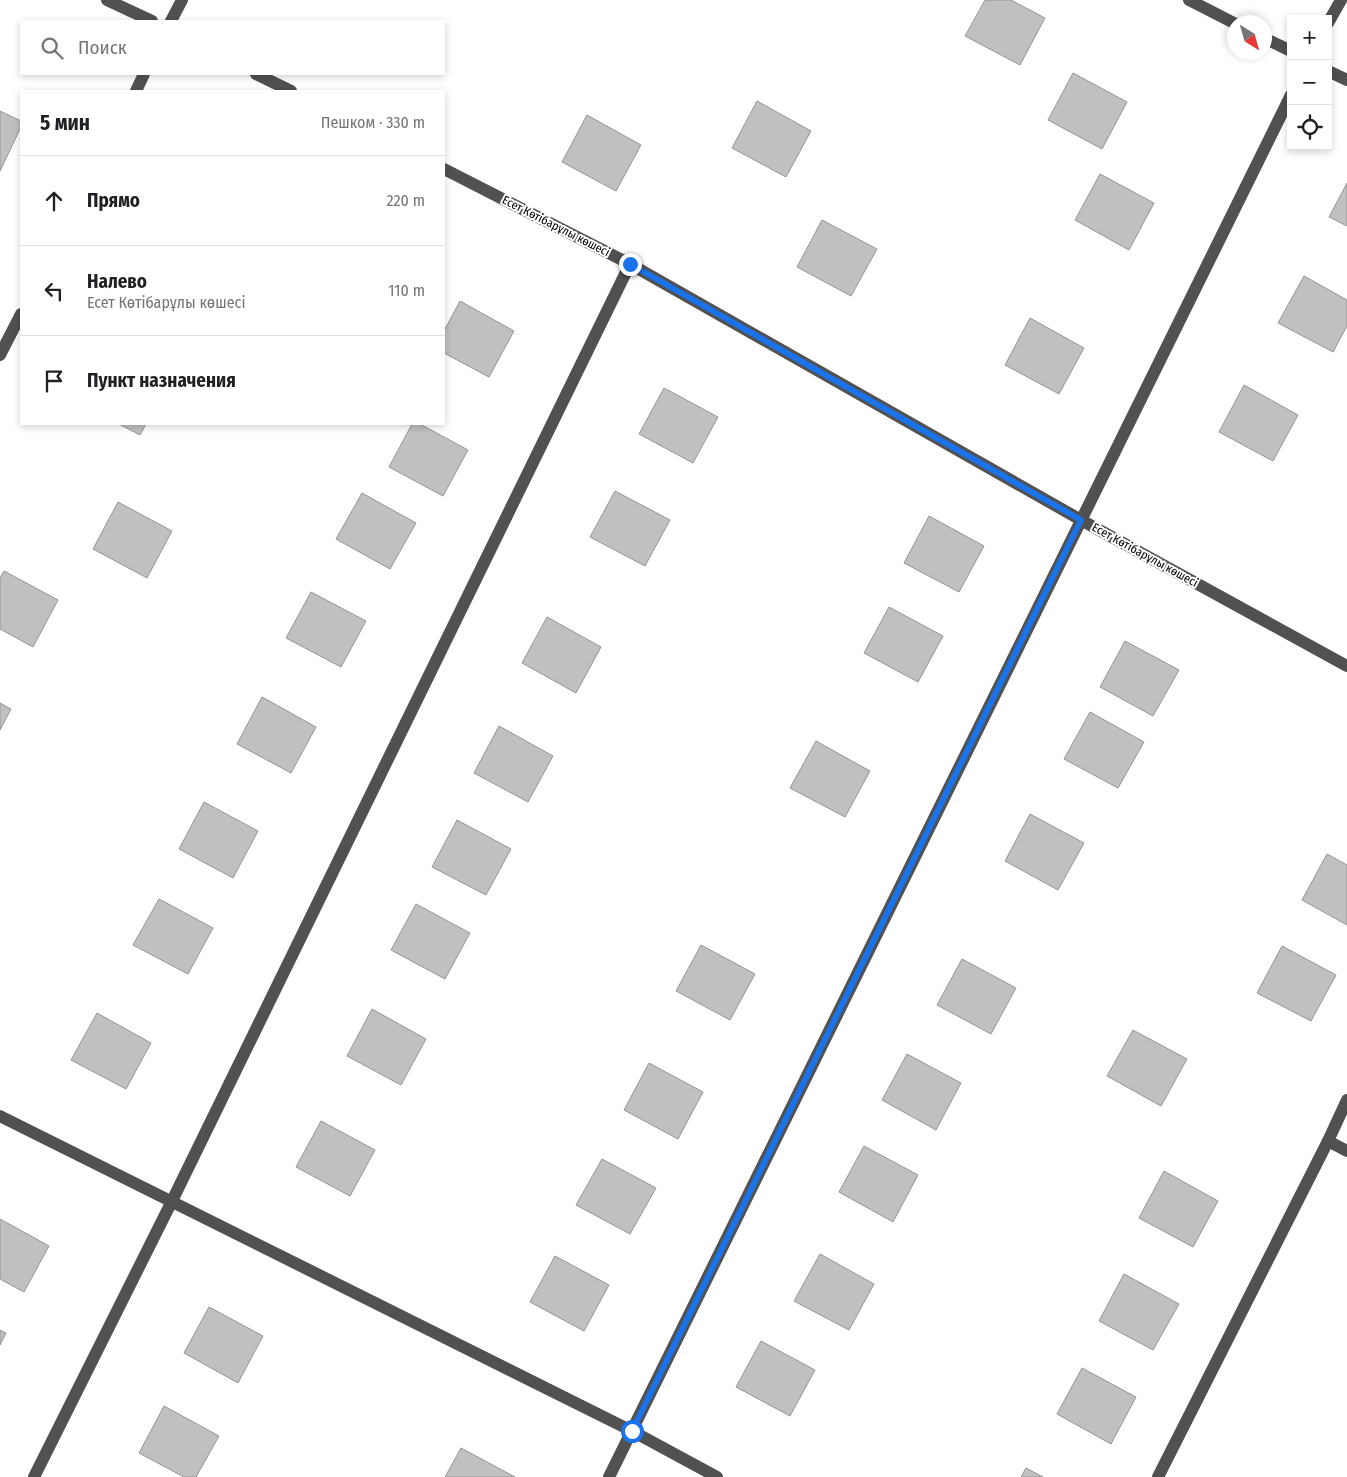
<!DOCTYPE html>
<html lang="ru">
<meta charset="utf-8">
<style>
:root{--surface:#fff;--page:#f2f2f2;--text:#202124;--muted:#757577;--line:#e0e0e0}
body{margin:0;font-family:"Fira Sans Condensed",sans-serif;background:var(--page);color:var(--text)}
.controls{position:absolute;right:15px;top:15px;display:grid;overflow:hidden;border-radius:0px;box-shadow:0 2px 8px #0003}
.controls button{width:45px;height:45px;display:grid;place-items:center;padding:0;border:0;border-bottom:1px solid var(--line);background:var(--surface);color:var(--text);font:25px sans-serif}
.compass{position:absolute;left:1227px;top:15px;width:45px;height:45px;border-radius:50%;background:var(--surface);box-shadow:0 2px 8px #0003;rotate:143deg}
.stop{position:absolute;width:15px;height:15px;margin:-11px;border:4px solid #1a73e8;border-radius:50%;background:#fff}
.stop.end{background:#1a73e8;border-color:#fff;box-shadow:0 1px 5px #0008}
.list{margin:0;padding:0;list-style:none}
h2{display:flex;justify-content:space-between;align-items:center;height:65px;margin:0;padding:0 20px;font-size:21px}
h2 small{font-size:16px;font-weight:400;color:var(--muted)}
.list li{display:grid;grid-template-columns:32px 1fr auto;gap:15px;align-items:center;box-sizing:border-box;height:90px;padding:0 20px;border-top:1px solid var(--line)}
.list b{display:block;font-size:19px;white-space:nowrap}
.list p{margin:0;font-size:16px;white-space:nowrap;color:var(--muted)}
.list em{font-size:16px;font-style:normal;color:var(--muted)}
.icon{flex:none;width:28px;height:28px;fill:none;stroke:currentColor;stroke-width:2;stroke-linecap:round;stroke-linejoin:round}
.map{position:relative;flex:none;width:1347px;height:1477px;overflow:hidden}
.search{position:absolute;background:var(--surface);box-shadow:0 2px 8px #0003;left:20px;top:20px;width:425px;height:55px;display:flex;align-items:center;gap:12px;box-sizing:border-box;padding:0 18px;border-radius:0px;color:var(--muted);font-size:19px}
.panel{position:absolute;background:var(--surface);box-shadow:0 2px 8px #0003;left:20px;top:90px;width:425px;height:335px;border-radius:0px}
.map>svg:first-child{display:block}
</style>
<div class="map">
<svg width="1347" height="1477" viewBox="0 0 1347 1477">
<rect width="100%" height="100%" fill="#fff"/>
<g fill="#c0c0c0" stroke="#959595">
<polygon points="985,0 1011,0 1045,18 1020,65 965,36"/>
<polygon points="1073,73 1127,102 1102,149 1048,120"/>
<polygon points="757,101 811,131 786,177 732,148"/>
<polygon points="0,111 21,121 21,127 0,171"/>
<polygon points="587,115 641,145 616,191 562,162"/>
<polygon points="1100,174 1154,203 1129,250 1075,220"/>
<polygon points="1347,183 1347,226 1329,217"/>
<polygon points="822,220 877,249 851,296 797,267"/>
<polygon points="1304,276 1347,300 1347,326 1333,352 1278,323"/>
<polygon points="460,301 514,331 489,377 444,353 444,331"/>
<polygon points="1030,318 1084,348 1059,394 1005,365"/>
<polygon points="1244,385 1298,415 1273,461 1219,432"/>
<polygon points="664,388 718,417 693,463 639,434"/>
<polygon points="119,424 146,424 140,435"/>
<polygon points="412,424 420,424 468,450 443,496 389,467"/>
<polygon points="615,491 670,520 645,566 590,537"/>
<polygon points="362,493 416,523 390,569 336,539"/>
<polygon points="118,502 172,531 147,578 93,549"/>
<polygon points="929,516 984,546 959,592 904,563"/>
<polygon points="4,571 58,600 33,647 0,629 0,578"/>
<polygon points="311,592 366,621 341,667 286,638"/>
<polygon points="889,607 943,636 918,682 864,653"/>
<polygon points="547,617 601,647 576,693 522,663"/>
<polygon points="1125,641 1179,670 1153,716 1100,687"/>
<polygon points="262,697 316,727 291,773 237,744"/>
<polygon points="0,703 11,709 0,730"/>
<polygon points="1090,712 1144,742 1118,788 1064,759"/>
<polygon points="499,726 553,756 528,802 474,773"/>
<polygon points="816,741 870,771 845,817 790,788"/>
<polygon points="204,802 258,831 233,878 179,849"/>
<polygon points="1030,814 1084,843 1058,890 1005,861"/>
<polygon points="457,820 511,849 486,895 432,867"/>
<polygon points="1327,854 1347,865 1347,925 1302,900"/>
<polygon points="159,899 213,928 188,974 133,945"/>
<polygon points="416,904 470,933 445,979 391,950"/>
<polygon points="701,945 755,974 730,1020 676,991"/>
<polygon points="1282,946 1336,975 1311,1021 1257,993"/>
<polygon points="962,959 1016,988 991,1034 937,1005"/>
<polygon points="372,1009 426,1039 401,1085 347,1056"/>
<polygon points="97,1013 151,1043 126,1089 71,1060"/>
<polygon points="1133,1030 1187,1059 1161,1106 1107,1076"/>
<polygon points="907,1054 961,1083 936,1130 882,1100"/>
<polygon points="649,1063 703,1092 678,1139 624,1110"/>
<polygon points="321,1121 375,1150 350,1196 296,1167"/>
<polygon points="864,1146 918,1175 893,1222 839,1192"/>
<polygon points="602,1159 656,1188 630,1234 576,1205"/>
<polygon points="1164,1171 1218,1201 1193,1247 1139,1218"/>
<polygon points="0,1219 49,1246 24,1292 0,1279"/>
<polygon points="820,1254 874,1284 849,1330 794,1301"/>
<polygon points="555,1256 609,1285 584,1331 530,1302"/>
<polygon points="1124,1274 1179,1304 1153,1350 1099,1321"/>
<polygon points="209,1307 263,1336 238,1383 184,1353"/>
<polygon points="0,1330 6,1333 0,1345"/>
<polygon points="761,1341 815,1370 790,1416 736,1387"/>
<polygon points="1082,1368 1136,1397 1111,1444 1057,1414"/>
<polygon points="164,1406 219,1436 196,1477 184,1477 139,1453"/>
<polygon points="461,1448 515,1477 445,1477"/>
<polygon points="1026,1468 1043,1477 1021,1477"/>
</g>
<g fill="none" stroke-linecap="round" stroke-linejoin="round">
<g stroke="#515151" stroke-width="12">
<polyline points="107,0 152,21"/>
<polyline points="1189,0 1234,23"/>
<polyline points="171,21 182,0"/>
<polyline points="1328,23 1341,0"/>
<polyline points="1264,38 1291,51"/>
<polyline points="1328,71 1347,80"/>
<polyline points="256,74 291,91"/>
<polyline points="136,91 144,74"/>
<polyline points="444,169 630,264 1081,520 1347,666"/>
<polyline points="0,355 21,314"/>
<polyline points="0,1116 632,1431 717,1477"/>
<polyline points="1328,1141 1347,1151"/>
<polyline points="34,1477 172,1201 630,264"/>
<polyline points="609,1477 1291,95"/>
<polyline points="1158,1477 1328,1141 1347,1100"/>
</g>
</g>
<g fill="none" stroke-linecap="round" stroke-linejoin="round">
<polyline stroke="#1a73e8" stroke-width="6" points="630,264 1081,520 632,1431"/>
</g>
<g text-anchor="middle" stroke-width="4" stroke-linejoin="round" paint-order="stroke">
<g font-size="12" fill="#000" stroke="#fff">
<text transform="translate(556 226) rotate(27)" y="4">Есет Көтібарұлы көшесі</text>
<text transform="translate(1145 555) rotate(29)" y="4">Есет Көтібарұлы көшесі</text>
</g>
</g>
</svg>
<div class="controls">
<button>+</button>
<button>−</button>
<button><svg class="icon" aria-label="locate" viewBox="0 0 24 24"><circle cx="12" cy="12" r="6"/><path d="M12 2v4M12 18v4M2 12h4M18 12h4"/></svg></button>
</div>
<svg class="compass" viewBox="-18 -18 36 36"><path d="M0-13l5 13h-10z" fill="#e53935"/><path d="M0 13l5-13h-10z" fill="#757577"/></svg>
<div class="stop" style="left:632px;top:1431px"></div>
<div class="stop end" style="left:630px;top:264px"></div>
<div class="search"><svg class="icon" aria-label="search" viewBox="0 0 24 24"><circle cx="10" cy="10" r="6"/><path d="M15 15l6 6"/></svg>Поиск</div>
<section class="panel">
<h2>5 мин<small>Пешком · 330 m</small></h2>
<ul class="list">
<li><svg class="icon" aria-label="ahead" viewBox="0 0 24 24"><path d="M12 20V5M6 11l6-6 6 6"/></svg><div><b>Прямо</b></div><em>220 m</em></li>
<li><svg class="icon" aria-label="left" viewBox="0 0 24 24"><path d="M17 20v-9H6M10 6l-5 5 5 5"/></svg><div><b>Налево</b><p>Есет Көтібарұлы көшесі</p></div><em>110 m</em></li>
<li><svg class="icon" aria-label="arrive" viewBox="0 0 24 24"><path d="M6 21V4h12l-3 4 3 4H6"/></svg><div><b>Пункт назначения</b></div></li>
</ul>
</section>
</div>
